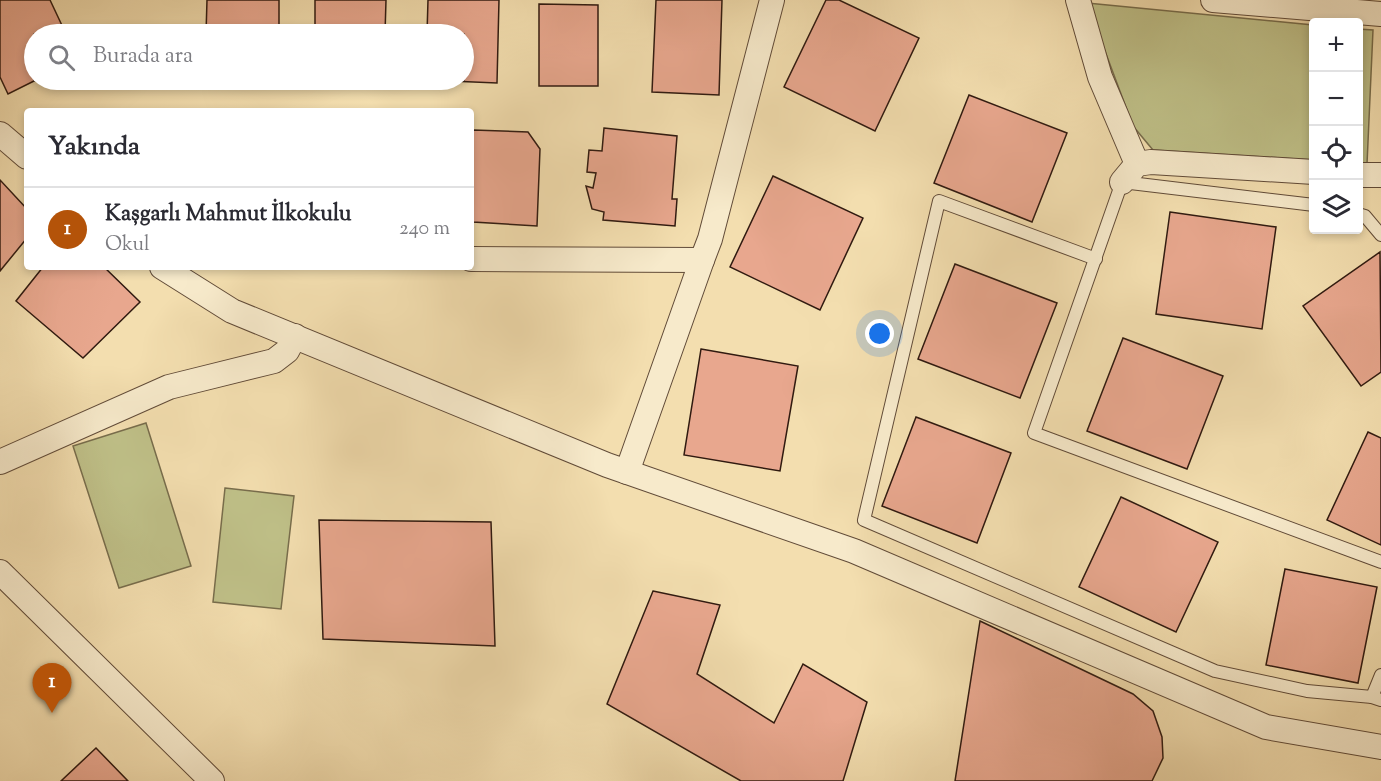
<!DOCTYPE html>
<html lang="tr">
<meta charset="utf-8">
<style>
:root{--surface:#fff;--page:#f2f2f3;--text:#2b2b33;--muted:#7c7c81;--line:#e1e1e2;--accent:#b45309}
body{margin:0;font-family:"Sorts Mill Goudy",serif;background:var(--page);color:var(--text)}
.controls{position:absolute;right:18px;top:18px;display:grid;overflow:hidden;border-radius:6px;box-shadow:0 3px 9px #0003}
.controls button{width:54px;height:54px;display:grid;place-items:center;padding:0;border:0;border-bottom:2px solid var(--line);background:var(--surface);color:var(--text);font:30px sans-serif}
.you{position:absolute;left:880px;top:334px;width:21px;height:21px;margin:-15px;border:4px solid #fff;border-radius:50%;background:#1a73e8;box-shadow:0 0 0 9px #1a73e833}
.badge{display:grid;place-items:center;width:39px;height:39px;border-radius:50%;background:var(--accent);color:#fff;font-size:20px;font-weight:700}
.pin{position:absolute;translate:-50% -50px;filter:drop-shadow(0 2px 3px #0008)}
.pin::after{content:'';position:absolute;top:32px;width:21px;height:18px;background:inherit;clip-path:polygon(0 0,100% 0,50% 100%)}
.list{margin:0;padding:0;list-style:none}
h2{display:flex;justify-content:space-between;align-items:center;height:78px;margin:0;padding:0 24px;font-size:26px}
h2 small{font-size:20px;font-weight:400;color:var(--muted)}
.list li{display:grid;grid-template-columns:39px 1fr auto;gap:18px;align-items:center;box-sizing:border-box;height:84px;padding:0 24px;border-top:2px solid var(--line)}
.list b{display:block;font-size:22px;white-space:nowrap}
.list p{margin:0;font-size:20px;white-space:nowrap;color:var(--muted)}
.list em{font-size:20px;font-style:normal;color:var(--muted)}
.icon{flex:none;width:33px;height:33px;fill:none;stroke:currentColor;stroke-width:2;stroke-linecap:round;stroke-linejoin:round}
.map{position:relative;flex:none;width:1381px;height:781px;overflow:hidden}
.search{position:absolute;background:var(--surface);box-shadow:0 3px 9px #0003;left:24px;top:24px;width:450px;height:66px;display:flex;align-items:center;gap:15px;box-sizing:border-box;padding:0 21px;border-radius:33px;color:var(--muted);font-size:22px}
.panel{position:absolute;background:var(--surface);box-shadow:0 3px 9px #0003;left:24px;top:108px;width:450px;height:162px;border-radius:6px}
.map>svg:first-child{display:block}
</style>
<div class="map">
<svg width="1381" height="781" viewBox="0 0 1381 781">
<rect width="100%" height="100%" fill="#f3deaf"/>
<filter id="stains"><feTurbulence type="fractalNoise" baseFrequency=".00333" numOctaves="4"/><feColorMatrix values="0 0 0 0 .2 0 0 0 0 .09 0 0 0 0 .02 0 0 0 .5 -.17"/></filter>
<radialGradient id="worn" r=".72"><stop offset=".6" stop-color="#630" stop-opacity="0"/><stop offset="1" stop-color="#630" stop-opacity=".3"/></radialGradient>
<g fill="#bfc088" stroke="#786d4c" stroke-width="1.5">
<polygon points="1087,3 1313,25 1313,160 1153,150 1133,126"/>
<polygon points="1358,29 1373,30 1367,164 1359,163"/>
<polygon points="146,423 191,566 119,588 73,446"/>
<polygon points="225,488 294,496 281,609 213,602"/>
</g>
<g fill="#e8a78e" stroke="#301a10" stroke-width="1.5">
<polygon points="0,0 50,0 66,34 34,34 34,80 36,80 8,94 0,77"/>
<polygon points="207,0 279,0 279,34 206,34"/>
<polygon points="315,0 386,0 385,34 315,34"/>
<polygon points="428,0 499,0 497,83 426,80 464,80 464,34 427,34"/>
<polygon points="656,0 722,0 719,95 652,92"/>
<polygon points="826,0 839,0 919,38 875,131 784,87"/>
<polygon points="539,4 598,5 598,86 539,86"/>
<polygon points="315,80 384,80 384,85 315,82"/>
<polygon points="969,95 1067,133 1032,222 934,183"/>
<polygon points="604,128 677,136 672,199 677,199 675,226 603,220 604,212 592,209 586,186 593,188 596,173 587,172 589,150 602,151"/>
<polygon points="473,130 528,132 540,149 537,226 473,222"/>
<polygon points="773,176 863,218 820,310 730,267"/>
<polygon points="0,180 27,209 27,238 0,271"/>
<polygon points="1170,212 1276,227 1262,329 1156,314"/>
<polygon points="1380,252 1381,372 1361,386 1303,306"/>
<polygon points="955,264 1057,303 1020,398 918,359"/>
<polygon points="43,267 104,267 140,302 83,358 16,301"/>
<polygon points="1123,338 1223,376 1187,469 1087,431"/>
<polygon points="701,349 798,366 780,471 684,455"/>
<polygon points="916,417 1011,453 977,543 882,506"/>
<polygon points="1368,432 1381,438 1381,545 1327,520"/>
<polygon points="1121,497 1218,542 1176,632 1079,587"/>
<polygon points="319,520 491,522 495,646 323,639"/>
<polygon points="1285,569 1377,587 1358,683 1266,665"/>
<polygon points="653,591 720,605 697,674 774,723 803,664 867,702 843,781 741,781 607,704"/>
<polygon points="980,621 1133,694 1153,711 1162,737 1163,758 1152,781 955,781"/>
<polygon points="96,748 128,781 61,781"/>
</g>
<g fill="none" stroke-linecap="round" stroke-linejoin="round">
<defs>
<g id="lane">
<polyline points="1314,205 1122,182 1034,433 1381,562"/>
<polyline points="1358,214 1365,216 1381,235"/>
<polyline points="1096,259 939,201 864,520 1215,671 1307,691 1372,697"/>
<polyline points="1381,675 1372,697 1381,700"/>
</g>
<g id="street">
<polyline points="1078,0 1100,77 1137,164"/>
<polyline points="1213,0 1381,14"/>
<polyline points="0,134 27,157"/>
<polyline points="1358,175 1381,175"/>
<polyline points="1122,182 1137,164 1151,162 1314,172"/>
<polyline points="471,259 702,260 710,239 772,0"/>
<polyline points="162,267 232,311 607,465 854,551 1266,727 1381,747"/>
<polyline points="0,462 169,387 274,361 287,351 295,336"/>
<polyline points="627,472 702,260"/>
<polyline points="0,572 212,781"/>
</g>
</defs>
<use href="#lane" stroke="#614b38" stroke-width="14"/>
<use href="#street" stroke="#614b38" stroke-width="26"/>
<use href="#lane" stroke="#f7eacb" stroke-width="12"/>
<use href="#street" stroke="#f7eacb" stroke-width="24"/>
</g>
<rect width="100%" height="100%" filter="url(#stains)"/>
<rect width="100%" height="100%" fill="url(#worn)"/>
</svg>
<div class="controls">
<button>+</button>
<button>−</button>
<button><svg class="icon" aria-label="locate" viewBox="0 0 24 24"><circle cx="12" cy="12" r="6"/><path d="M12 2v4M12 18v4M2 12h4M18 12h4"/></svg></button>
<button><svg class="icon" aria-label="layers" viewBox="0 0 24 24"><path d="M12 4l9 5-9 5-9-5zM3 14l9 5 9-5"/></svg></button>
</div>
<div class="you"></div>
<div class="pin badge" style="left:52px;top:713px">1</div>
<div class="search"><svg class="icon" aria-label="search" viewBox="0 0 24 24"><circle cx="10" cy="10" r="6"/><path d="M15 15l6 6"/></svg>Burada ara</div>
<section class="panel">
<h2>Yakında<small></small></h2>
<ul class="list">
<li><span class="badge">1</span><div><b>Kaşgarlı Mahmut İlkokulu</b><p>Okul</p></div><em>240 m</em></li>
</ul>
</section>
</div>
